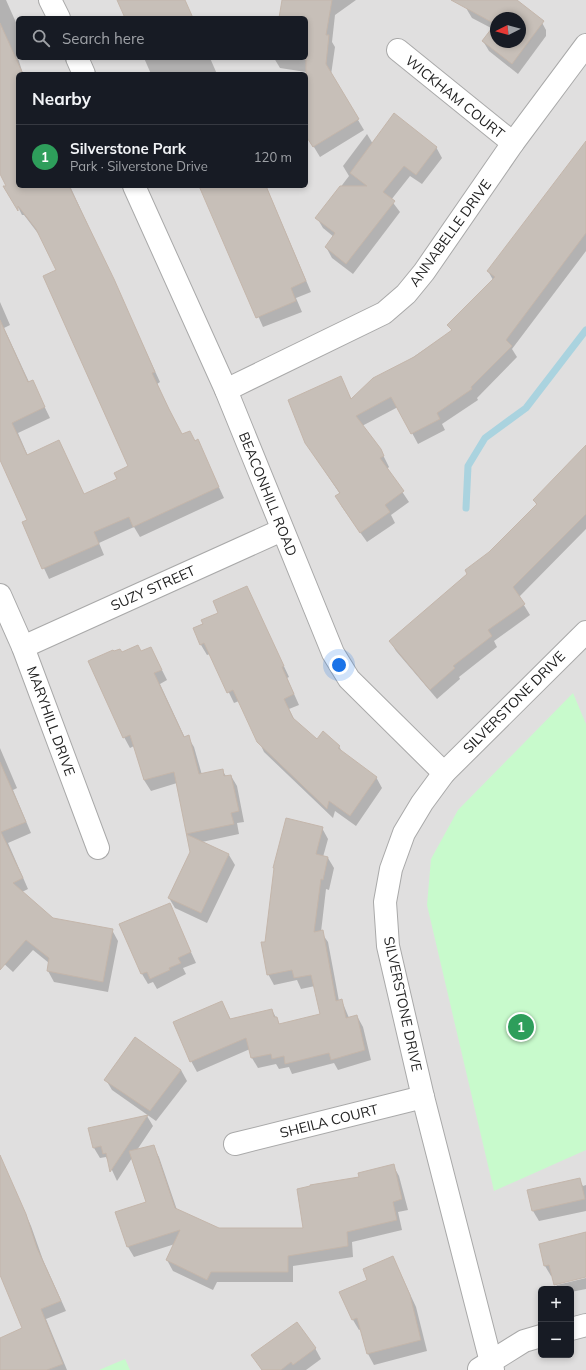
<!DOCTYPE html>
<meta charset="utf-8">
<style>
:root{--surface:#171b24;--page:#20242c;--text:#f1f3f6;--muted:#9ea1a6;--line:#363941;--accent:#d40000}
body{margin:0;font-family:Mulish,sans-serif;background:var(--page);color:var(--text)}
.controls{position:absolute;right:12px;bottom:12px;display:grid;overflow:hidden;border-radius:6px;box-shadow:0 2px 6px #0003}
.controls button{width:36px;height:36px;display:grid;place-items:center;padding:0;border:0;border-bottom:1px solid var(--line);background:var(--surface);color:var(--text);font:20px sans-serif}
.compass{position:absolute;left:490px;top:12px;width:36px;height:36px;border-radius:50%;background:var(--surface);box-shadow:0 2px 6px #0003;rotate:264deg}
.you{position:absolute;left:339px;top:665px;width:14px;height:14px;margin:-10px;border:3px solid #fff;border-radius:50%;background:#1a73e8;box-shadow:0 0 0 6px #1a73e833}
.badge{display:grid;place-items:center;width:26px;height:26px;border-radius:50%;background:var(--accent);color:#fff;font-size:13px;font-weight:700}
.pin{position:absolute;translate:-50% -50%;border:2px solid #fff;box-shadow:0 1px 4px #0006}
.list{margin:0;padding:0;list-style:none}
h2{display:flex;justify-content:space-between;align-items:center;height:52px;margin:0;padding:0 16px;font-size:17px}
h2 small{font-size:13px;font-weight:400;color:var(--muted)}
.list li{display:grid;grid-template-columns:26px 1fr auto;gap:12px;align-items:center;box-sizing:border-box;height:64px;padding:0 16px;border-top:1px solid var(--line)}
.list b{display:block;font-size:15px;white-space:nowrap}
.list p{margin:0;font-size:13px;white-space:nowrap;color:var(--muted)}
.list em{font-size:13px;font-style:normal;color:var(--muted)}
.icon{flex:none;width:22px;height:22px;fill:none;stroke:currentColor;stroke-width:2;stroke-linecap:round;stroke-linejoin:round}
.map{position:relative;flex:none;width:586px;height:1370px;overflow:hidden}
.search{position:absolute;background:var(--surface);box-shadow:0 2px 6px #0003;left:16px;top:16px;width:292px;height:44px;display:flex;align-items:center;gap:10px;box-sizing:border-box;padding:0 14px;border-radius:6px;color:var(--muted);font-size:15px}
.panel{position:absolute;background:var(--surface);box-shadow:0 2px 6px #0003;left:16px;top:72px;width:292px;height:116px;border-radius:6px}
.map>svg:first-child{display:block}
</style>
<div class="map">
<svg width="586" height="1370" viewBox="0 0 586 1370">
<rect width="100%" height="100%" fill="#f2efe9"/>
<path fill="#e0dfdf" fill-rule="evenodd" d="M 0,0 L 586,0 L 586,1370 L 0,1370 ZM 18,18 L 306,18 L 306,58 L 18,58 ZM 496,18 L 520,18 L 520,42 L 496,42 ZM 18,74 L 306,74 L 306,186 L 18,186 ZM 541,1289 L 571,1289 L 571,1355 L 541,1355 Z"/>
<g fill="#c8facc">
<polygon points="573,693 586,724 586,1150 494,1191 427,905 431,859 458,810"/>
<polygon points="125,1359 130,1370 99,1370"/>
</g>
<g fill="#0003" fill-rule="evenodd">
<polygon points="0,0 6,0 18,27 18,32 16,33 18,58 23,74 18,74 18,186 70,186 160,382 157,384 174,420 182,435 195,441 197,440 224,498 140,537 134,527 99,543 104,555 49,579 23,523 29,520 0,457 0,302 10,325 4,328 29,382 32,381 50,418 18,433 28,456 59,442 84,495 118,480 130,467 57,270 40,236 24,215 22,215 0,171"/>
<polygon points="283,0 356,0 335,15 332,42 335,47 331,75 364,130 320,157 306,134 306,81 319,74 280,68 274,58 306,58 306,18 280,18"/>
<path d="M 468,0 L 515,0 L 540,19 L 546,30 L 546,36 L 518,74 L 489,51 L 483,41 L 493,29 L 472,18 L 466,8 ZM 496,18 L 520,18 L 520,42 L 496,42 Z"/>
<polygon points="144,58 210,58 217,74 151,74"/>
<polygon points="367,134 373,144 436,147 442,158 422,184 410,176 391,200 400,212 353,274 332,258 326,247 334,237 323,228 317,218 349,176 343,166"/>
<polygon points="586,142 586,251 512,349 517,357 477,398 478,400 442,424 445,430 418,444 398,407 362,426 380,449 389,467 387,469 409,502 391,515 395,523 367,542 342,507 336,496 340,494 306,443 340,378 351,399 452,331 449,326 493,280 488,271"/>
<polygon points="200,186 266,186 311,292 296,298 302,312 263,327"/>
<polygon points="586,450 586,529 519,597 530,615 494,641 497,647 459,677 460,679 437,699 396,651 390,641 468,574 537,506 534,500"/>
<polygon points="252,598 289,677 287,678 299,705 289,709 295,721 317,740 339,746 343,754 376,777 382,788 356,826 335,811 333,818 264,752 239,701 234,703 210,654 207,655 201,645 194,628"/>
<polygon points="151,648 167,680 160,684 185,738 188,737 194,747 202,775 222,770 226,776 231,776 237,786 244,822 237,823 239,834 202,842 229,855 235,865 207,923 175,908 169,898 191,852 177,783 151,791 144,780 134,746 130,748 124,737 122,653 141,652"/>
<polygon points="0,748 17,788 13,790 31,833 8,843 28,889 22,892 53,919 112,930 118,941 108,992 54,982 48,971 49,963 33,950 13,972 0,960"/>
<polygon points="322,828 328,839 323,857 328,858 334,868 329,890 326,889 321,932 328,942 339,1001 342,1001 349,1018 357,1016 363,1027 371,1060 338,1070 334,1063 292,1074 289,1067 279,1069 276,1064 258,1068 252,1058 250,1049 197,1072 191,1061 222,1002 231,1020 272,1010 280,1025 321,1015 315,986 301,989 297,980 274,985 268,974 266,942"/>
<polygon points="169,904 196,963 183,968 186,974 157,989 153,982 148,984 142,974 121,925"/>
<polygon points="181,1070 187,1081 156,1121 112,1090 106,1080"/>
<polygon points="147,1116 153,1126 137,1150 153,1146 159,1157 177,1210 219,1229 304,1229 360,1178 393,1165 399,1176 408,1210 398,1212 402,1230 352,1242 353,1257 293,1266 293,1282 217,1282 213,1290 173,1271 167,1260 175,1244 134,1257 128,1247 117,1213 147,1203 132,1158 117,1181 106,1157 100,1158 94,1148"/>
<polygon points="0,1157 31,1226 43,1260 66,1311 46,1319 67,1370 0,1370 0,1339 24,1329 0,1272"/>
<polygon points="579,1179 583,1186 586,1185 586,1211 539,1221 533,1211"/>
<polygon points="586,1235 586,1276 557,1283 557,1285 586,1278 586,1289 571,1292 571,1289 558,1289 553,1276 551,1276 545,1266 540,1244"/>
<polygon points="393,1257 416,1307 427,1351 374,1365 368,1354 361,1329 359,1330 353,1320 341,1293 369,1281"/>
<polygon points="315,1348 321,1359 306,1370 262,1370 253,1356"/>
</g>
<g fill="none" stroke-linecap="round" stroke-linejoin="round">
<polyline stroke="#aad3df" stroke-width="7" points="466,508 468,466 485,438 526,408 586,330"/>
</g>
<g fill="#c7bfb8" stroke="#c4b6ab" fill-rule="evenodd">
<polygon points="117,0 185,0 193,18 125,18"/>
<polygon points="282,0 332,0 326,35 329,35 326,64 359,119 313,147 306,136 306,18 279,18"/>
<path d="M 451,0 L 517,0 L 544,21 L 512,64 L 482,41 L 495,24 ZM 496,18 L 520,18 L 520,42 L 496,42 Z"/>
<polygon points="0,23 23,74 18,74 18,186 69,186 114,279 155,372 152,373 169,409 182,434 190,431 195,441 198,439 219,487 133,527 129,517 94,532 99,544 42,569 22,522 27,520 0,460 0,320 28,382 33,380 45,407 12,423 27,455 59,440 84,494 117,479 114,473 128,466 43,276 56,270 36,229 18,206 18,211 3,186 6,186 0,174"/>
<polygon points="394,113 437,147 416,175 404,166 383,192 395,201 346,264 325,247 335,233 315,218 340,186 367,186 350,173"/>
<polygon points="586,141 586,233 506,340 512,346 471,387 472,389 437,413 440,419 411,434 391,397 356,416 381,449 384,456 380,458 404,491 385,505 390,512 360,533 335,496 340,493 305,443 288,400 341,376 351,399 373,378 414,357 452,330 447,325 495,277 487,271"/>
<polygon points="199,186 266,186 306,281 291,288 296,301 256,318"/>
<polygon points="586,445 586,514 513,587 525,604 488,630 492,636 453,666 455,668 430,690 389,641 467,574 465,570 489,552 537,504 533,500"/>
<polygon points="247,586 284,666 282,667 294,694 284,699 293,718 317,739 323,731 340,746 338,748 377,777 350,816 329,801 327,809 257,742 233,690 227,693 204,643 200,645 193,628 203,624 201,620 218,613 213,601"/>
<polygon points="138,645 141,651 151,647 162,670 154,673 184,737 189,735 199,774 223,769 224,776 231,775 239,811 231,813 234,824 186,834 229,854 201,913 168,898 190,852 174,772 144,780 130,735 123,738 88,661 113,650 114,651 120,649 122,652"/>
<polygon points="0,762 26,822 1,832 23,878 13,883 53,918 113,929 103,982 47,971 49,958 26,940 0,970"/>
<polygon points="286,818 323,827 316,854 328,857 323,880 321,879 314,932 323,930 336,1001 342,999 346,1018 357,1015 365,1050 331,1060 329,1053 285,1064 284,1056 272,1059 271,1054 251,1058 246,1038 190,1062 173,1022 222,1001 230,1019 272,1009 274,1017 277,1017 279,1024 320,1014 311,975 294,978 292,970 267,975 261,942 265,942 274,868 273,868"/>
<polygon points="170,903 191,952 178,958 181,963 169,968 170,970 150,979 147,972 141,974 119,924"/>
<polygon points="135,1037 181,1070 150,1111 104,1080"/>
<polygon points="148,1115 110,1172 106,1153 103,1154 101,1146 93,1148 88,1128"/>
<polygon points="154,1145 175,1208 219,1228 303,1228 297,1189 310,1186 310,1185 359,1177 358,1173 394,1164 402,1199 393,1202 397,1220 347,1232 348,1246 288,1256 288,1272 211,1272 207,1280 166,1260 180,1230 127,1247 115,1212 146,1202 129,1151"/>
<polygon points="0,1155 26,1214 37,1248 61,1301 41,1309 63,1364 47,1370 0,1370 0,1338 22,1328 0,1275"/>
<polygon points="580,1178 585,1199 532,1211 527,1190"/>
<polygon points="586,1232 586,1277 554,1285 549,1265 544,1266 539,1244"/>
<polygon points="393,1256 410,1295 421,1340 367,1354 357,1318 352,1320 339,1292 367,1280 363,1269"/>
<polygon points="297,1322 316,1348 293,1365 291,1362 281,1370 262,1370 251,1355"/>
</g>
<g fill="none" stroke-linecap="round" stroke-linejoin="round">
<defs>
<g id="minor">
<polyline points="50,0 59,18"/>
<polyline points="398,50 513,143"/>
<polyline points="77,58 84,74"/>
<polyline points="134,186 226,390 333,653 349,679 444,773"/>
<polyline points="226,390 384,313 406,294 424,272 513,143 586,45"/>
<polyline points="0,595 23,647 98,848"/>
<polyline points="23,647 282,530"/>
<polyline points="235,1144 423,1097"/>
<polyline points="571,1329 586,1325"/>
<polyline points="479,1369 524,1341 541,1336"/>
<polyline points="493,1370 423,1097 388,946 385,902 391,869 404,833 422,803 444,773 586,632"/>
</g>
</defs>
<use href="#minor" stroke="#a9a9a9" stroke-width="24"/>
<use href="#minor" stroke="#fff" stroke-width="22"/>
</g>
<g text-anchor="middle" stroke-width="3" stroke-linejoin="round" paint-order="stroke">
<g font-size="14" fill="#222" stroke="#fff">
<text transform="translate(455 97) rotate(39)" y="5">WICKHAM COURT</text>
<text transform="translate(450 233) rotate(-54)" y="5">ANNABELLE DRIVE</text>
<text transform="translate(268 494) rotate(68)" y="5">BEACONHILL ROAD</text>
<text transform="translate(153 588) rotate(-24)" y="5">SUZY STREET</text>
<text transform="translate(514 702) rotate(-45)" y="5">SILVERSTONE DRIVE</text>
<text transform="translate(51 721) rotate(70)" y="5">MARYHILL DRIVE</text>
<text transform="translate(403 1004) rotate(78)" y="5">SILVERSTONE DRIVE</text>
<text transform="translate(329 1121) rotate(-14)" y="5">SHEILA COURT</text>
</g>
</g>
</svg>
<div class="controls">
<button>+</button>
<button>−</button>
</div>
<svg class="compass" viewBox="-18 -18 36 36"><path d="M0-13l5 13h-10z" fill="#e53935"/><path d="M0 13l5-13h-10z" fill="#9ea1a6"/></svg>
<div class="you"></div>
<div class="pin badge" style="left:521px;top:1027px;background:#2e9e5b">1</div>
<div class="search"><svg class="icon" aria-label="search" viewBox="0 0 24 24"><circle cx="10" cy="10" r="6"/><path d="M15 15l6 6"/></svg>Search here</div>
<section class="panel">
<h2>Nearby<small></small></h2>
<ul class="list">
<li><span class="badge" style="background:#2e9e5b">1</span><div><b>Silverstone Park</b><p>Park · Silverstone Drive</p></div><em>120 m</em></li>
</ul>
</section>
</div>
